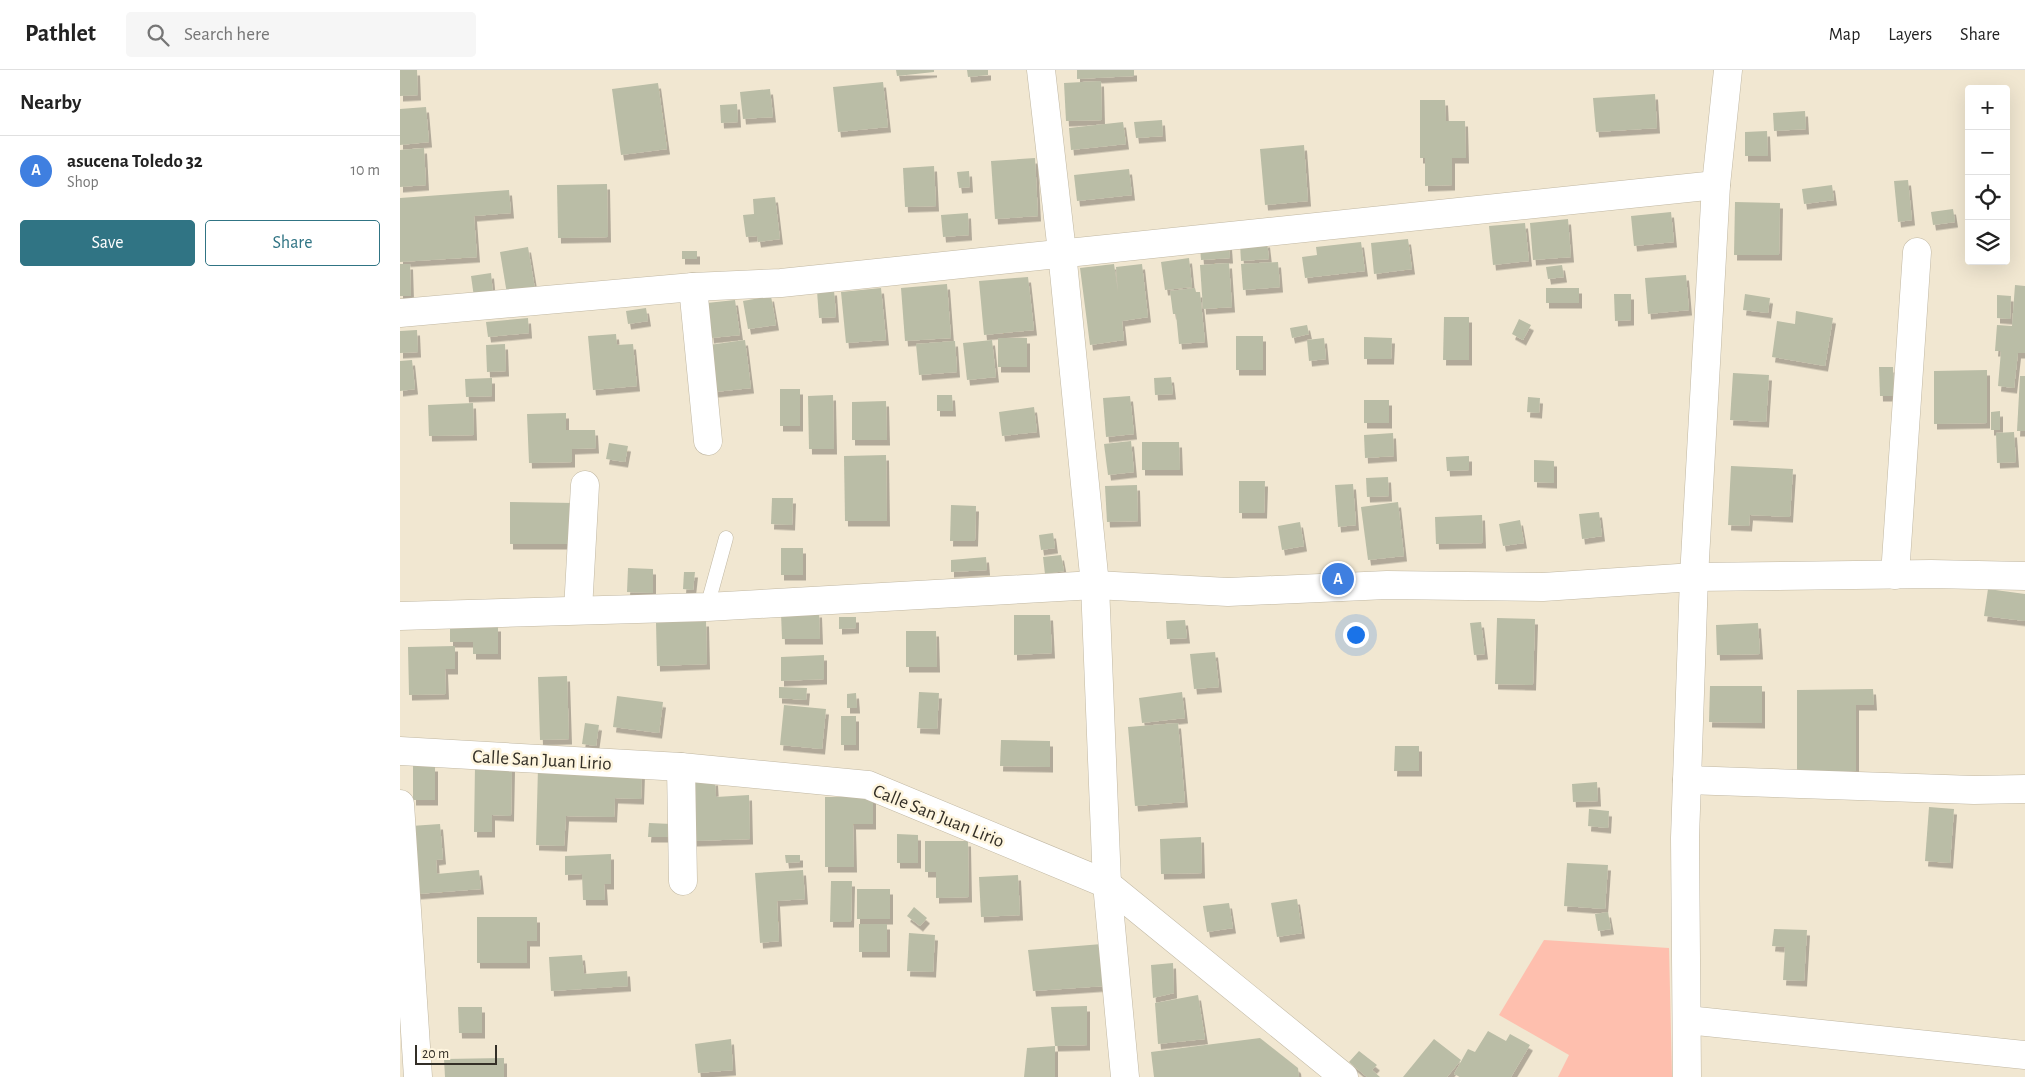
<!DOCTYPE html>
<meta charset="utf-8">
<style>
:root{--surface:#fff;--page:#f6f6f6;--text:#222;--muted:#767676;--line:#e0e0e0;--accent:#307484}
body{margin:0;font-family:"Alegreya Sans",sans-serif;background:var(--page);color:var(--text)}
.controls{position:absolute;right:15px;top:15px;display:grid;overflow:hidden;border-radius:5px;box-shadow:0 5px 20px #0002}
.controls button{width:45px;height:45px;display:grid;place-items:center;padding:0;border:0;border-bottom:1px solid var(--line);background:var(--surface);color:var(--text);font:25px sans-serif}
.scale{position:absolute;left:15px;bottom:12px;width:82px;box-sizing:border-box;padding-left:5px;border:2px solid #332f27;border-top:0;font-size:14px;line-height:18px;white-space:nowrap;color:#332f27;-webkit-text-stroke:4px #fef5de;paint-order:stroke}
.you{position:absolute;left:955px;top:564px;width:18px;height:18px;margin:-12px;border:4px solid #fff;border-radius:50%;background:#1a73e8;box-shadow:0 0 0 8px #1a73e833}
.badge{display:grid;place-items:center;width:32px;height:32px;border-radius:50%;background:var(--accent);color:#fff;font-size:16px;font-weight:700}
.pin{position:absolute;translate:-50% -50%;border:2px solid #fff;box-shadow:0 1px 5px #0006}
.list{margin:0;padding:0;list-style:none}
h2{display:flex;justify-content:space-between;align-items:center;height:65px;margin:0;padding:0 20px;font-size:21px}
h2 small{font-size:16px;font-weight:400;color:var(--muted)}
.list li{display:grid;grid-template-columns:32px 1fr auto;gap:15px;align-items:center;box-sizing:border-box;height:70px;padding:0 20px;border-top:1px solid var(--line)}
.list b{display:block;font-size:19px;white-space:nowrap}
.list p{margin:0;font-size:16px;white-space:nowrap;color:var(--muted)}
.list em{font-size:16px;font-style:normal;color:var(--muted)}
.actions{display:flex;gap:10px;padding:15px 20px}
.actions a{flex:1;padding:11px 0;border:1px solid var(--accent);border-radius:5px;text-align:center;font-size:18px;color:var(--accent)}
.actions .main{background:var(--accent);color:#fff}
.icon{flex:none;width:28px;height:28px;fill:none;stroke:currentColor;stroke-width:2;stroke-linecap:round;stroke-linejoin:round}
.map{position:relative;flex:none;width:1625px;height:1007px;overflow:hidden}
header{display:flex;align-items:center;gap:30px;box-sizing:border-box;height:70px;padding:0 25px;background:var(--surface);border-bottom:1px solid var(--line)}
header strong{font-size:24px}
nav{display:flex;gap:28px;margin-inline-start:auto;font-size:18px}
.search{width:350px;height:45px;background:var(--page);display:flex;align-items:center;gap:12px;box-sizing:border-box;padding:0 18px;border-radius:5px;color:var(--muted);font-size:19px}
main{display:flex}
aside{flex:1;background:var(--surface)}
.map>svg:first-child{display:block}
</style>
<header>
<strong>Pathlet</strong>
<div class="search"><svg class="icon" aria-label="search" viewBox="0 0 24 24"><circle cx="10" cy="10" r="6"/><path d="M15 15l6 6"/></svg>Search here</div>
<nav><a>Map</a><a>Layers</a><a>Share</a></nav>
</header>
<main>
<aside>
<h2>Nearby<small></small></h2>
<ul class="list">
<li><span class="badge" style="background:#3f7fe0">A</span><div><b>asucena Toledo 32</b><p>Shop</p></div><em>10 m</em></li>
</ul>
<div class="actions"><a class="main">Save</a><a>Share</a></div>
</aside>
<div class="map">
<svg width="1625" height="1007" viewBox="0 0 1625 1007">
<defs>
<filter id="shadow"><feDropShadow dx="3" dy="5.5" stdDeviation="0" flood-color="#0004"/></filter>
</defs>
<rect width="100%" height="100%" fill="#f1e7d1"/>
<polygon fill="#febfae" points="1144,870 1269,878 1272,1007 1158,1007 1169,985 1099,945"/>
<g fill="#babda6" filter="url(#shadow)">
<polygon points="0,0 17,0 18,25 0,26"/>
<polygon points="496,0 534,0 534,2 497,6"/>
<polygon points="567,0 588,0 588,5 568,7"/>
<polygon points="677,0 734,0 734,6 677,9"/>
<polygon points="701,11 702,50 666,51 664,13"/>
<polygon points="483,12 488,57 438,62 433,17"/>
<polygon points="258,13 267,79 221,85 212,19"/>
<polygon points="370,19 373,47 343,49 340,22"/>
<polygon points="1255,24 1257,58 1196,62 1193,28"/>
<polygon points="1020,30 1045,30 1046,51 1065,51 1066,88 1052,88 1052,115 1025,116 1025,88 1020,88"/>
<polygon points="337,34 338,52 321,53 320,35"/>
<polygon points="26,37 29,72 0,75 0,39"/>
<polygon points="1405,41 1406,59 1374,61 1373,43"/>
<polygon points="762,50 763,66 736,68 734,52"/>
<polygon points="723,52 726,74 671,80 669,58"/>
<polygon points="1367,61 1368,86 1345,86 1345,62"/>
<polygon points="904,75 908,131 865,135 860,79"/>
<polygon points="24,78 26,115 0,117 0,80"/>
<polygon points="635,88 638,146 595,149 591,91"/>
<polygon points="534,96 536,136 505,137 503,98"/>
<polygon points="729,99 732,125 677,131 674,105"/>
<polygon points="569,101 570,117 559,118 557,102"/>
<polygon points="1508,110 1512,150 1498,152 1494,111"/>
<polygon points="207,114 208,167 158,168 157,115"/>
<polygon points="1432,115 1434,130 1404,134 1402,119"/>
<polygon points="109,120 111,143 74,146 77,187 0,192 0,128"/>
<polygon points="375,127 380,169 358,172 357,166 346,167 343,145 354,144 353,129"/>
<polygon points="1335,132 1380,133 1379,185 1334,185"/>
<polygon points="1553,139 1555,152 1533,155 1531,142"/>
<polygon points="1271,142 1274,172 1234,176 1231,146"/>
<polygon points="568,143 569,165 543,167 541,145"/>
<polygon points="1168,149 1171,187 1133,190 1130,153"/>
<polygon points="1125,153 1129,191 1093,195 1089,156"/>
<polygon points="1008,169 1012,199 974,204 971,173"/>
<polygon points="867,172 869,189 841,191 840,174"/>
<polygon points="961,172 965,201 905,208 902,187 917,185 916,177"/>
<polygon points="829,174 830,188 801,190 800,176"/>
<polygon points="128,177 135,219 107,224 100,182"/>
<rect x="282" y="181" width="15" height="8"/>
<polygon points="789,188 792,217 765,220 761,192"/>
<polygon points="878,192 880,217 843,220 841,194"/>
<polygon points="829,193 832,237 803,239 800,195"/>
<polygon points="0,194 10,194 11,226 0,226"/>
<polygon points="714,194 718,222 716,197 742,194 748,247 722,251 724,270 690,275 680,198"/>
<polygon points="1162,195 1164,207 1148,209 1146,197"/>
<polygon points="91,203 93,224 74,227 71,206"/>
<polygon points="1286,205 1289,240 1248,244 1245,208"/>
<polygon points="628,207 634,260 584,265 579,211"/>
<polygon points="547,214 551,268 505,271 501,218"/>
<polygon points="1615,215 1625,216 1625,283 1618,283 1614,318 1598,316 1601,281 1595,281 1597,255 1612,256"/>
<polygon points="481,218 486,270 446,273 441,222"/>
<polygon points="795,218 796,222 800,222 805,272 779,274 776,244 773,244 770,221"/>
<rect x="1146" y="218" width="33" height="15"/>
<polygon points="434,220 436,247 419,248 417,221"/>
<polygon points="1214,224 1231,224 1231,250 1215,251"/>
<polygon points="1345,224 1370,228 1368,243 1343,240"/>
<polygon points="1597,225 1611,226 1610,249 1597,248"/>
<polygon points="371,226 376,255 348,259 343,231"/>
<polygon points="335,230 340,265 311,268 307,233"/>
<polygon points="246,238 248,251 228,254 226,241"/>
<polygon points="1396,241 1433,248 1425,296 1372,287 1377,251 1395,254"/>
<polygon points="1044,247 1069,247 1069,290 1043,290"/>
<polygon points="128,248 129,263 88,267 86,252"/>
<polygon points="1119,249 1131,255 1123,270 1112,264"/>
<polygon points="907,255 909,264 892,268 890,258"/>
<polygon points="17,260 18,282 0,283 0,261"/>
<polygon points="216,264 217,275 233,274 237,316 193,320 188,266"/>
<rect x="836" y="266" width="27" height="34"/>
<polygon points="964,267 992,268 991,289 964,289"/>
<rect x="598" y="268" width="29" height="29"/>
<polygon points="924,268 926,289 909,291 907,270"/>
<polygon points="345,270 351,318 315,322 309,275"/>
<polygon points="592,270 596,307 567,310 563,273"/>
<polygon points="555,271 557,302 519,305 516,274"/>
<polygon points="105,274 106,301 87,302 86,275"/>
<polygon points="12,290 15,319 0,321 0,291"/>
<polygon points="1479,297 1493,297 1494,326 1480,326"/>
<polygon points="1587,300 1587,353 1534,354 1534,301"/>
<polygon points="1333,303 1369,305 1366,352 1330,350"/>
<polygon points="1620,306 1625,306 1625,361 1617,361"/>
<polygon points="771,307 773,324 755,325 754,308"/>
<polygon points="92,308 92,326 66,327 65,309"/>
<rect x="380" y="319" width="20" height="37"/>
<polygon points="433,325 434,379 409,379 408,326"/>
<polygon points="537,325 552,325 553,341 537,341"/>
<polygon points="730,326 734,364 706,367 703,328"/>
<polygon points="1128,327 1140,328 1139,343 1127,342"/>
<rect x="964" y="330" width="25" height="23"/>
<polygon points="486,331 487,370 452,370 452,332"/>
<polygon points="73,333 74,365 29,366 28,335"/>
<polygon points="634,337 637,362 602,366 599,342"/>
<polygon points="1600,341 1600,360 1591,360 1591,342"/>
<polygon points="166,343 166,360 195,360 196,378 172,379 172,392 129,393 127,344"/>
<polygon points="1614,362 1616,392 1597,393 1596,363"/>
<polygon points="993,363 994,386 965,388 964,365"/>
<polygon points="731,371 734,402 708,405 704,374"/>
<polygon points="742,372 779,372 780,400 742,400"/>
<polygon points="209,373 228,376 225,392 206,389"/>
<polygon points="486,385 487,451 445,451 444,386"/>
<polygon points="1069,386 1069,400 1047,401 1046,387"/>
<polygon points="1134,390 1154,391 1154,413 1134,412"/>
<polygon points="1331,396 1393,399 1390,447 1350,445 1349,456 1328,455"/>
<polygon points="988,407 989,426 967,427 966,408"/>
<polygon points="839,411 865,411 864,443 839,443"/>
<polygon points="953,414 956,455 938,457 935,415"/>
<polygon points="737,415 738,451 707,452 705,416"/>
<polygon points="372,428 393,428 392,455 371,454"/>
<polygon points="110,432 175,433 175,474 110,474"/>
<polygon points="998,432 1004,486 968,490 961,437"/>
<polygon points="551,435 576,436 575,471 550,471"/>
<polygon points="1199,442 1202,466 1182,469 1179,444"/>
<polygon points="1082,445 1083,473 1036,474 1035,447"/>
<polygon points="1120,450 1124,473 1103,476 1099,454"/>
<polygon points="900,452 904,476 882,480 878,456"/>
<polygon points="653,463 655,478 641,480 639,465"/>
<rect x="381" y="478" width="22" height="27"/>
<polygon points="661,485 664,501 645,504 643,487"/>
<polygon points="586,487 587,500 551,502 551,490"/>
<polygon points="228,498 253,499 253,523 227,522"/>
<polygon points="284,502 295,502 293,520 283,519"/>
<polygon points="1588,519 1625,524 1625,551 1584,546"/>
<polygon points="419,542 420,569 382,569 381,543"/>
<polygon points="614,545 650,545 652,583 614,585"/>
<polygon points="439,547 456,547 456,558 439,559"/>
<polygon points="1097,548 1135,549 1133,615 1095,614"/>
<polygon points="785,550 787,568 767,569 766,551"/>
<polygon points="306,551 307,594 257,596 256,552"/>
<polygon points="1081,552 1085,584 1074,585 1070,553"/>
<polygon points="1358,553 1360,584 1317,585 1316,555"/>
<polygon points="50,556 98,556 98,584 73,584 73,572 50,572"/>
<polygon points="506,561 536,561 537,597 506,597"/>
<polygon points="55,576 55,599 45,599 46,624 9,625 8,577"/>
<polygon points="815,582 819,617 794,619 790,584"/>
<polygon points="424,585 424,609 381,611 381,587"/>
<polygon points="167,606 169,669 140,670 138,607"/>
<polygon points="1310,616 1362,616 1362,653 1309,652"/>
<polygon points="379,617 407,618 406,630 379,628"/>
<polygon points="1473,619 1474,635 1456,635 1456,701 1397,701 1397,620"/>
<polygon points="519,622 539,623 537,659 517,658"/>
<polygon points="782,622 785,648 742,653 739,628"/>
<polygon points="456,623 457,638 447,638 447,624"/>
<polygon points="217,626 263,632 259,663 213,657"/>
<polygon points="384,635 426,639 422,679 380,675"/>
<rect x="441" y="646" width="15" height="29"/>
<polygon points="185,653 199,655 196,676 182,674"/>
<polygon points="778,653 785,732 735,736 728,657"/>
<polygon points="601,670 650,671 650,697 600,696"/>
<polygon points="995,676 1019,676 1019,701 994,701"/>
<polygon points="75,695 112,696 111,746 92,745 92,762 74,762"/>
<rect x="13" y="696" width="22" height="34"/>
<polygon points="138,697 242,700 241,729 215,728 214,747 166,746 164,776 136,775"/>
<polygon points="315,710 316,727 349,725 350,769 293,771 291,711"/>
<polygon points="1197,712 1198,731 1173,732 1172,714"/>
<polygon points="425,727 473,727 473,754 453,754 454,797 425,797"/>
<polygon points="1529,737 1554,739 1550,793 1525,791"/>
<polygon points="1189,739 1209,741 1208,758 1188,756"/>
<polygon points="249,753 272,754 271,767 248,767"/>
<polygon points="40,754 43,789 36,790 37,804 79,800 81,819 17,824 11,756"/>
<polygon points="497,764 518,765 518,793 497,793"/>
<polygon points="801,767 802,803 761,804 760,769"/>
<polygon points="525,771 568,771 569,827 536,828 536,802 525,802"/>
<polygon points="211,784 211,814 204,814 205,830 183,830 182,804 165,805 165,786"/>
<polygon points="385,785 400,785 400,792 386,793"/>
<polygon points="1167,793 1208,795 1205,839 1164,836"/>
<polygon points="403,800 405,829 377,831 379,871 360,873 355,803"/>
<polygon points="618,805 620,845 581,847 579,807"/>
<polygon points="431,811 452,811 451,852 430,852"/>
<rect x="457" y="819" width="33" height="30"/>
<polygon points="897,829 902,863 877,867 871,833"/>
<polygon points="829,833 833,858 807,862 803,836"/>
<polygon points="514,837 527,848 520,856 507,846"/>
<polygon points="1208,842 1211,859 1198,861 1195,844"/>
<polygon points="77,847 137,847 137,871 127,871 127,893 77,893"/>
<rect x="459" y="854" width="28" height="28"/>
<polygon points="1374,859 1407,860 1404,911 1383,910 1385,877 1372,876"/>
<polygon points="509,863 535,865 533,902 507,901"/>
<polygon points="702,874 705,916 633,921 628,880"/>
<polygon points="182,885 184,904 227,901 228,916 151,921 149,887"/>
<polygon points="773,893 774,923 753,928 751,895"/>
<polygon points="798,925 805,969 758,974 755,933"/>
<polygon points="687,936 687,975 655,976 651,937"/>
<polygon points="58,937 82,937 82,963 59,963"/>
<polygon points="1088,961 1106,971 1110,964 1130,975 1111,1007 1060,1007 1054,1004 1068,979 1075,982"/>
<polygon points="860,968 898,998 899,1007 754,1007 751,982"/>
<polygon points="331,969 333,1000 298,1003 295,974"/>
<polygon points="1034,969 1061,990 1047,1007 1003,1007"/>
<polygon points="655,976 655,1007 624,1007 627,978"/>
<polygon points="959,981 977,995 972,1000 980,1007 967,1007 949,992"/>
<polygon points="104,988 104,1007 45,1007 44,989"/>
</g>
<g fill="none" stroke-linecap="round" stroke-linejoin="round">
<defs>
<polyline id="lane" points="307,537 326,468"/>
<g id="street">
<polyline points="641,0 662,182 695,515 707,814 725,1007"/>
<polyline points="293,217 308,371"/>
<polyline points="0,243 293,217 381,213 1316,115"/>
<polyline points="1495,505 1517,182"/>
<polyline points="178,540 185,415"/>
<polyline points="0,546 307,537 695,515 828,522 987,515 1143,517 1294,507 1531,504 1625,506"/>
<polyline points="281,697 283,811"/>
<polyline points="1287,710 1574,720 1625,719"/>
<polyline points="1287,950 1625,985"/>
<polyline points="1287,1007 1285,768 1294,507 1316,115 1328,0"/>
</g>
<g id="secondary">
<polyline points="0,681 281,697 468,715 707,814 944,1007"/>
<polyline points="0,734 18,1007"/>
</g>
</defs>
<use href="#lane" stroke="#c1b8a3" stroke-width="15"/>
<use href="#street" stroke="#c1b8a3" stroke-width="29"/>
<use href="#secondary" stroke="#c1b8a3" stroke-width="29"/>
<use href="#lane" stroke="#fff" stroke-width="14"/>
<use href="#street" stroke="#fff" stroke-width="28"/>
<use href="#secondary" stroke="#fff" stroke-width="28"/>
</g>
<g text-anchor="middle" stroke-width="5" stroke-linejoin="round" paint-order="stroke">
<g font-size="19" fill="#332f27" stroke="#fef5de">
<text transform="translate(142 689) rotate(3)" y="7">Calle San Juan Lirio</text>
<text transform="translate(539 745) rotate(22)" y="7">Calle San Juan Lirio</text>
</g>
</g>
</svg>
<div class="controls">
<button>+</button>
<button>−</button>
<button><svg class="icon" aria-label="locate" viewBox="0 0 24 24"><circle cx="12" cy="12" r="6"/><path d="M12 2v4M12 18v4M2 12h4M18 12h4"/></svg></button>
<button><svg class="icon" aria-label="layers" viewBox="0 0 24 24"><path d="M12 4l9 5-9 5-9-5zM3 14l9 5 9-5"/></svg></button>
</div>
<div class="scale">20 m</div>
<div class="you"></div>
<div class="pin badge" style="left:938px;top:509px;background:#3f7fe0">A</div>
</div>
</main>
